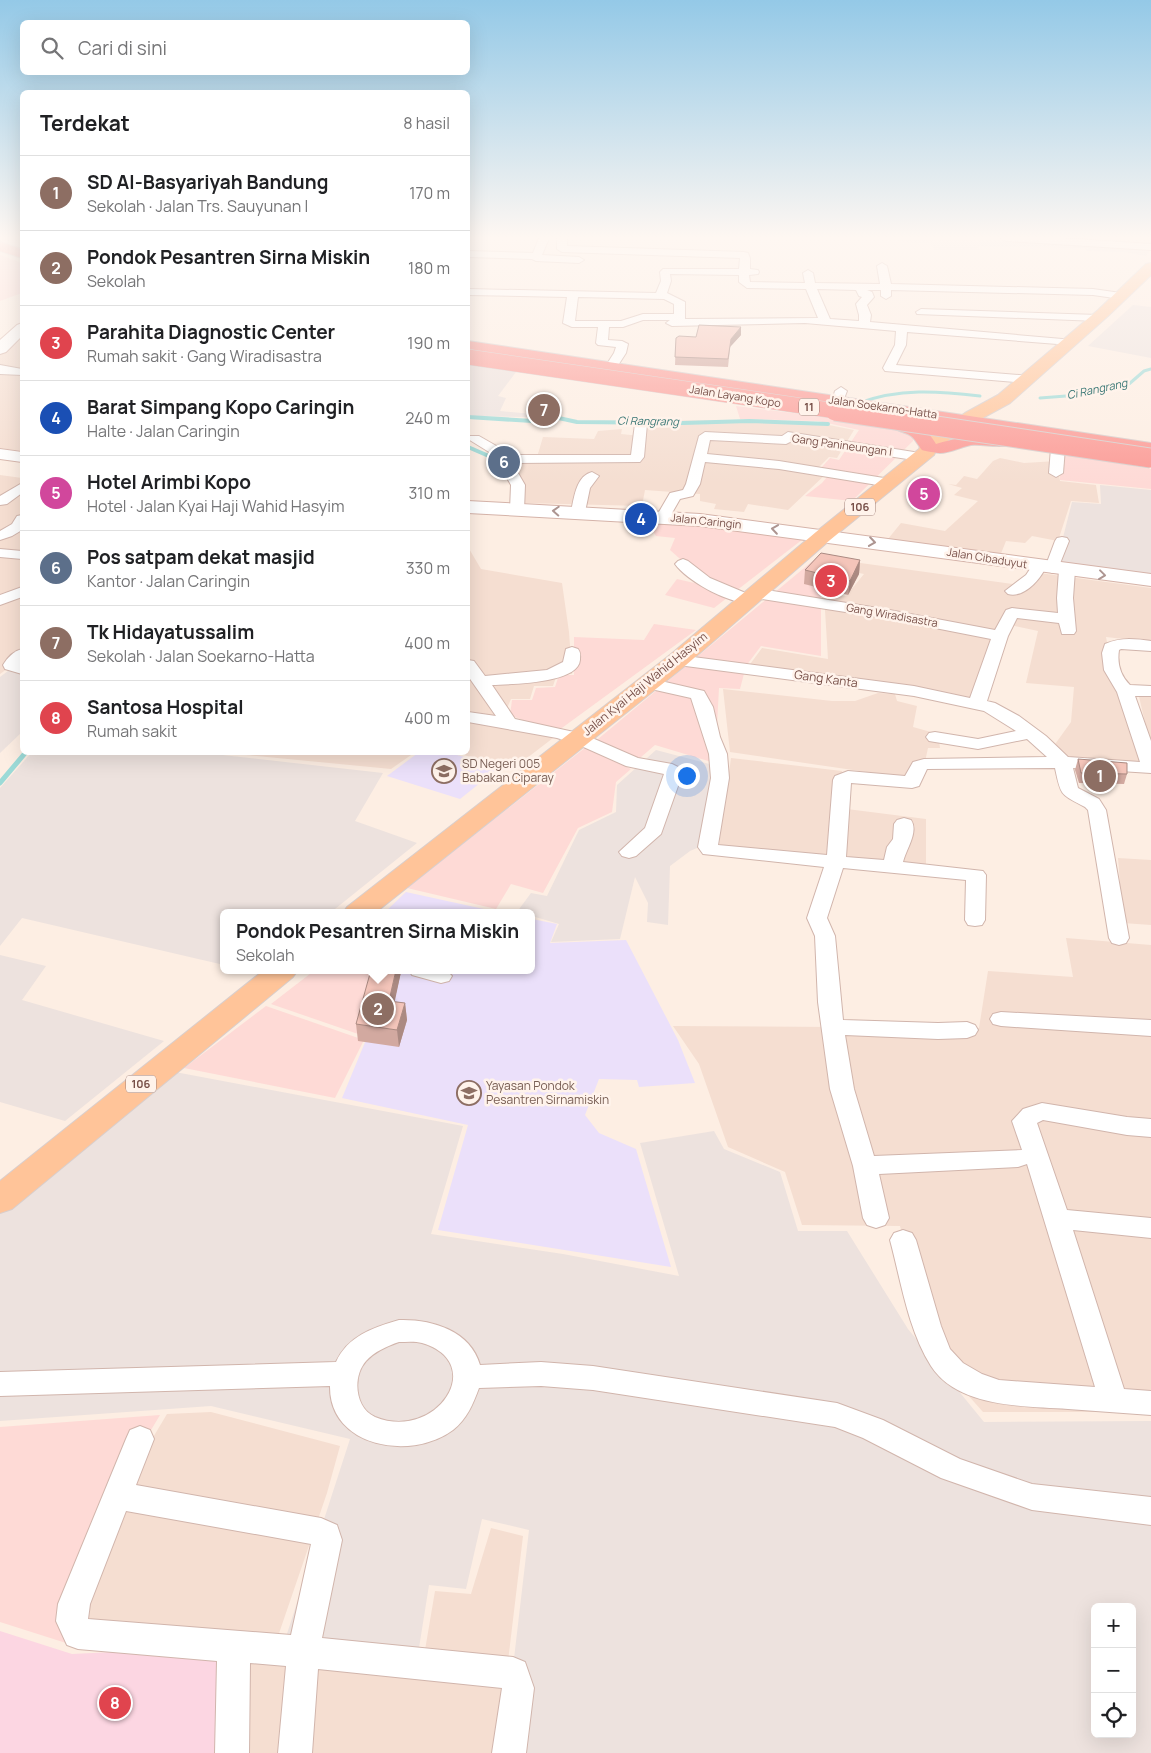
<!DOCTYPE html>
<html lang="id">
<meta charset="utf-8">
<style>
:root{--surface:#fff;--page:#f2f2f2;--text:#202124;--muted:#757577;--line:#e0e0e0;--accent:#0f766e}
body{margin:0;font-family:Manrope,sans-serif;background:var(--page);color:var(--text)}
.controls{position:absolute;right:15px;bottom:15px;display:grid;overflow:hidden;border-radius:8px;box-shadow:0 5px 20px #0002}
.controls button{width:45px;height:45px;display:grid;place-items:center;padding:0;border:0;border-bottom:1px solid var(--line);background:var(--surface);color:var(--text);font:25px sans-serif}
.you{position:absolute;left:686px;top:775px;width:18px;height:18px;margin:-12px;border:4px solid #fff;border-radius:50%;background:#1a73e8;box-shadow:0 0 0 8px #1a73e833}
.badge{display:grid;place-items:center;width:32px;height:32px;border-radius:50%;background:var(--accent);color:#fff;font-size:16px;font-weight:700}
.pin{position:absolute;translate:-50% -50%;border:2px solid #fff;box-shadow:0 1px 5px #0006}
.popup{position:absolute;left:220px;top:909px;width:315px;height:65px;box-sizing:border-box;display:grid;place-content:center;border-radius:8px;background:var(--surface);filter:drop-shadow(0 1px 4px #0005);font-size:16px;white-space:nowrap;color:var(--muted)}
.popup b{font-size:19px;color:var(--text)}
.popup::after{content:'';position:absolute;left:50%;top:100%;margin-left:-10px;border:10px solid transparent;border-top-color:var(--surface)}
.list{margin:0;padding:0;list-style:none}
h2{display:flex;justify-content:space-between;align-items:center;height:65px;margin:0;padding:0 20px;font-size:21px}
h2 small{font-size:16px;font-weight:400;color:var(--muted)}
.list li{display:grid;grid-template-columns:32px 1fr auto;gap:15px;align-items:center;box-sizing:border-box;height:75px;padding:0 20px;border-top:1px solid var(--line)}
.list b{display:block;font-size:19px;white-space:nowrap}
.list p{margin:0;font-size:16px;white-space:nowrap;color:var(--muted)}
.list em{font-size:16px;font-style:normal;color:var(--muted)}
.icon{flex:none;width:28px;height:28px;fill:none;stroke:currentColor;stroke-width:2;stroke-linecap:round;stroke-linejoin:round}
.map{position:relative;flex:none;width:1151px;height:1753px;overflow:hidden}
.search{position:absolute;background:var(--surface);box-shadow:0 5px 20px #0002;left:20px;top:20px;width:450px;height:55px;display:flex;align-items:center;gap:12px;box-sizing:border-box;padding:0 18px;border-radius:8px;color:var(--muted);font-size:19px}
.panel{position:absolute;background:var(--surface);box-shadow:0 5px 20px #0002;left:20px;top:90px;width:450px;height:665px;border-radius:8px}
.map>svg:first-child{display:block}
</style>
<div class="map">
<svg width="1151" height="1753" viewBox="0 0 1151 1753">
<rect width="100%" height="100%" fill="#fdeee3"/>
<g fill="#f5ded1">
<polygon points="22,332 22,451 0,448 0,353"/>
<polygon points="738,420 819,423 854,430 837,458 829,457 817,469 828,472 788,510 748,504 744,512 714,509 716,504 700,501 700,494 645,490 642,506 525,503 524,485 514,474 515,460 537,457 543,437 594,439 598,431 622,429 621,434 641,436 641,421"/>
<polygon points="1000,458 1024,463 1057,461 1060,481 1096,485 1099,503 1071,501 1058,541 1032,536 1025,543 1006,541 1000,556 888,539 901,523 945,531 978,501 954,495 962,488 948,484 956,485 964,476 977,479 993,461"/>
<polygon points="0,475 22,478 20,481 22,481 22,667 11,666 0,674"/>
<polygon points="468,547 481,569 562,583 569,632 572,674 557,674 553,686 534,686 530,699 511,699 508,706 508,715 557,735 514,768 456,753 468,752"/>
<polygon points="846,561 1019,585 1032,572 1151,588 1151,642 1106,637 1113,674 1144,768 1072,762 1053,747 1071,722 1074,687 1026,683 1038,631 1006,624 977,699 748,667 762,648 828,659 824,594 846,596 864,574 840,569"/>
<polygon points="1137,688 1151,689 1151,748"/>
<polygon points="723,689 832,701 855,701 878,693 895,694 897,701 917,706 913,727 938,734 940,748 928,748 921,780 730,752"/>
<polygon points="226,753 414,753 391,769"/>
<polygon points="731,758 842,771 839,808 926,819 926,867 719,845"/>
<polygon points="1118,858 1151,860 1151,925 1123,923"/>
<polygon points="1066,938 1151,945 1151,1412 983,1412 934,1357 900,1226 802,1225 785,1172 728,1147 699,1064 673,1026 979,1028 988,971 1073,977"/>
<polygon points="211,1412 340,1446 327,1493 274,1648 424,1656 435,1591 471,1594 491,1528 523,1536 497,1753 236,1753 251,1643 75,1636 121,1491 167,1414"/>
</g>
<g fill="#fedad6">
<polygon points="0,255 22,263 22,293 0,301"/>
<polygon points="736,406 876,423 913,435 913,441 852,501 805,496 822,483 832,471 821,468 830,458 839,460 859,430 818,421 740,419"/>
<polygon points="1060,453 1151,469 1151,489 1060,480"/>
<polygon points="646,520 807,536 714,608 665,595 677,579 703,585 706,582 670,550 675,538 656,536"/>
<polygon points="821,554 844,594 821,592 821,656 761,646 746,666 740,689 719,688 715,763 655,745 633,764 592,744"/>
<polygon points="654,624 696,630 555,733 510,715 512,700 532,700 536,688 555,687 559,675 574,675 574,637 644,640"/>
<polygon points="586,747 631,769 616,782 612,812 578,828 543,893 511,884 496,909 407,888"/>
<polygon points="315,970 381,970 361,1035 271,1004"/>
<polygon points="266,1006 364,1040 335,1098 184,1068"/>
<polygon points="160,1415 115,1490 66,1643 0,1622 0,1427"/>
</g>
<g fill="#ede2de" fill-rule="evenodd">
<polygon points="898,239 1020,241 1151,249 1146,256 1125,252 1087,251 1085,248 978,246 980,250 934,250 930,243 902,242"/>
<polygon points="1133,305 1151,307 1151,358 1088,346"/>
<polygon points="468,362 516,372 498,396 506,398 500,411 533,414 531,417 468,416"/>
<polygon points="1100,485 1151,490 1151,577 1056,565 1072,502 1101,504"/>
<polygon points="12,668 22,670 22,732 0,753 0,677"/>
<polygon points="656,750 717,766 704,845 690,851 670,866 668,925 647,922 648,903 635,877 620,939 551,942 559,924 532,916 532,913 517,912 531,893 547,896 579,830 616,812 617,785"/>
<polygon points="32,752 205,753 383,773 355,821 417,843 330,913 224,913 224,965 22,918 0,946 0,788"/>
<polygon points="0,955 46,966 22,1000 164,1041 65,1121 0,1102"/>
<path d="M 175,1072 L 463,1126 L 431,1234 L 563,1254 L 679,1276 L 640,1143 L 714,1131 L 724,1149 L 780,1172 L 798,1231 L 847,1231 L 908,1329 L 984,1422 L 1151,1421 L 1151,1753 L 503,1753 L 529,1530 L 482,1519 L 466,1589 L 429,1585 L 419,1648 L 284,1643 L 350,1439 L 211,1406 L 0,1421 L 0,1212 ZM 1095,1607 L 1132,1607 L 1132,1734 L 1095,1734 Z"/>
</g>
<g fill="#ebe0fa">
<polygon points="418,753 450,753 500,767 460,799 387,776"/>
<polygon points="406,892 502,913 384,913"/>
<polygon points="532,919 557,924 550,943 626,940 678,1040 695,1083 639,1087 637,1080 599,1079 585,1115 599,1133 636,1149 671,1267 438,1230 468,1125 342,1098 368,1035 384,970 532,970"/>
</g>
<polygon fill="#fcd6e2" points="0,1631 72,1654 237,1646 225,1753 0,1753"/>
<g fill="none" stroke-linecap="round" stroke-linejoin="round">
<g stroke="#9cdad7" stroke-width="3">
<polyline points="1040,398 1079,395 1129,384 1144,371 1151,369"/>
<path d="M 859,403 C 899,388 938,391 980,396"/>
</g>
<g stroke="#9cdad7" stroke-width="4">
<polyline points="468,417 532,421 554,417 577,422 683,423 749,421 828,424"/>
<polyline points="468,447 498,460 506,468"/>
</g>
<polyline stroke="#9cdad7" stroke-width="5" points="0,783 26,752"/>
<defs>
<g id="street">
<polygon points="539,238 549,238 542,255 579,257 584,260 579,263 536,261 532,259 468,257 468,251 533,253"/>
<path d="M 557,238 L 567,238 L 567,246 L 744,252 L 748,253 L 750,258 L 750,269 L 758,270 L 759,272 L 758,274 L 749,275 L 750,282 L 805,283 L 803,273 L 808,270 L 813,273 L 815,283 L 880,284 L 877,266 L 882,263 L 887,266 L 891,284 L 1093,289 L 1121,293 L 1126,296 L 1121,299 L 1093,295 L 891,290 L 891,296 L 886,299 L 881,296 L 881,290 L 867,290 L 872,292 L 874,297 L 867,305 L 871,315 L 870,322 L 1074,340 L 1076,342 L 1070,345 L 907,332 L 906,345 L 896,365 L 1031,376 L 1033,379 L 1031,382 L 1027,383 L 885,371 L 883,368 L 895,345 L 896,331 L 805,323 L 672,326 L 666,323 L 670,320 L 643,320 L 623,327 L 609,327 L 608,340 L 622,341 L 628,344 L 626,353 L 615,370 L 611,371 L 605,367 L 614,353 L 616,347 L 598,345 L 596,343 L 598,327 L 572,327 L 563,323 L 567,297 L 468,295 L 468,289 L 656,293 L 661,281 L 660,272 L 663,269 L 739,269 L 740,258 L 562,252 L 557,249 ZM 670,274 L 739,275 L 739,282 L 747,288 L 806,289 L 818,318 L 685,319 L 685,302 L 667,293 L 671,281 ZM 817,289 L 856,290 L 859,296 L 862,297 L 856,304 L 859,315 L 859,321 L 830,319 ZM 578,297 L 664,299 L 674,304 L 674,314 L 643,314 L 621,321 L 575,321 Z"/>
<polygon points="1001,238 1060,238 1151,244 1151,250 1006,241"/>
<polygon points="921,309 1098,315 1104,318 1098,321 917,314 916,312"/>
<polygon points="0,365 22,369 22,375 0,374"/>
<polygon points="841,387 847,391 842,404 834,404 832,401 835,391"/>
<polygon points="641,420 647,424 644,457 640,462 515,463 514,466 525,485 524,510 522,513 512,513 510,510 511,485 500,466 502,460 468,439 469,436 479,436 512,455 631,455 635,424"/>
<polygon points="705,432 782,436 788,432 920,453 927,457 920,461 792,441 786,444 710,440 707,454 779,461 890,479 897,483 890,487 779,469 705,462 700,484 693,496 680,499 668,520 658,520 656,517 670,493 683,490 686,484 699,436"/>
<polygon points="1058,444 1065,448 1063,473 1056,477 1049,473 1051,448"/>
<path d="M 592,472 L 599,476 L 590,488 L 585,512 L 583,515 L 573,515 L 571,512 C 574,498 576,476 592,472 Z"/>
<polygon points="22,483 22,493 7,504 0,505 0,496"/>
<polygon points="22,515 22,530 12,536 0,540 0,531 12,524 17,516"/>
<path d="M 1062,537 L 1067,538 L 1069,541 L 1057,571 L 1052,573 L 1045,569 C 1038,582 1023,598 1008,594 L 1005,591 L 1026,575 L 1034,563 L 1039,561 L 1046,565 L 1055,541 L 1057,538 Z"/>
<polygon points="0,549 22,551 22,559 0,557"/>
<path d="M 683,559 L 688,561 L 710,578 L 748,594 L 750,590 L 755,588 L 884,609 L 995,630 L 1006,610 L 1012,608 L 1058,613 L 1057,598 L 1059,570 L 1062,567 L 1072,567 L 1075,570 L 1073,598 L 1076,631 L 1074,634 L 1062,634 L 1059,623 L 1017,618 L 1008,636 L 987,701 L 995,703 L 1019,716 L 1046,736 L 1068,757 L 1140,762 L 1117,692 L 1104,670 L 1102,653 L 1105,644 C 1121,637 1135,639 1151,641 L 1151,651 L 1121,649 L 1119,650 C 1117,663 1120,675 1130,685 L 1151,686 L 1151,696 L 1135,696 L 1151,741 L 1151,773 L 1073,768 L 1078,788 L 1099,799 L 1106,810 L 1129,938 L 1126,943 L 1119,945 L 1112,943 L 1109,938 L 1088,810 L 1085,807 C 1060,794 1061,796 1055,768 L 927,769 L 919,786 L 912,788 L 851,783 L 846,857 L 884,860 L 887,847 L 893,839 L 894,824 L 897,820 L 904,818 L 911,820 C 919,832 906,849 903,862 L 983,871 L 986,875 L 985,920 L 982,925 L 975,926 L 968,925 L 965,920 L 966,880 L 843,868 L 827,918 L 835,936 L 843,1020 L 938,1023 L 967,1022 L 975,1025 L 978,1030 L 975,1035 L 967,1038 L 938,1039 L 845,1035 L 854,1089 L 874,1156 L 1022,1150 L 1012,1121 L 1023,1109 L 1042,1103 L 1127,1117 L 1151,1119 L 1151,1137 L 1127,1135 L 1043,1120 L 1037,1123 L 1067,1210 L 1151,1218 L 1151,1238 L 1073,1230 L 1124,1389 L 1151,1391 L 1151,1415 C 1123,1413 1096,1411 1068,1409 C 1024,1406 958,1408 931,1366 C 908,1330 901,1281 890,1240 L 894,1233 L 903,1230 L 912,1233 L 916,1240 L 941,1326 L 950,1349 L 963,1363 L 982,1374 L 999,1380 L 1095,1387 L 1027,1164 L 1018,1167 L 879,1174 L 889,1218 L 885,1225 L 876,1228 L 867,1225 L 863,1218 L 853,1166 L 830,1089 L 818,1002 L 815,936 L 807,918 L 824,867 L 703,854 L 698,847 L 711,778 L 709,754 L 691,698 L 642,687 L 640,683 L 642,679 L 648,678 L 704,691 L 713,707 L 720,737 L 727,754 L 729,778 L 718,845 L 827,855 L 833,780 L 835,776 L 848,771 L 905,776 L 913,762 L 924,759 L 1047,757 L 1027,739 L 978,749 L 935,742 L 929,741 L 926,737 L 929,733 L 935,732 L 978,739 L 1016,731 L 984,711 L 914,696 L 678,665 L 672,664 L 670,660 L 672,656 L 678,655 L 914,686 L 970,698 L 991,639 L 884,618 L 755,598 L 754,602 C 733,607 687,581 675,564 L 678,561 Z"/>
<polygon points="22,587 22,597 0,605 0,595"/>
<path d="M 572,647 L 578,649 C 581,653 580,655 580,660 C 578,684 510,684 492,685 L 515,719 L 583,734 L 638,758 L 672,764 L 680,768 L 683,772 L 661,834 L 636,856 L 629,858 L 622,856 L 619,852 L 645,828 L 664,774 L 626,766 L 579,745 L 557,738 L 468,722 L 468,712 L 496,716 L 468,676 L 468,660 L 474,661 L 485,676 L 547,670 L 563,662 L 566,649 Z"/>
<path d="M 22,649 L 22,674 L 5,669 L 3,665 C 7,658 14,651 22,649 Z"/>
<polygon points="409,970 446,970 452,976 449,981 441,983 412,975"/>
<polygon points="1001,1012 1151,1020 1151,1036 1001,1026 993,1024 990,1019 993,1014"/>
<path d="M 399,1320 C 431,1319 470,1330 480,1365 L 541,1362 L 593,1366 L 837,1403 L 883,1420 L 960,1459 L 1032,1484 L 1151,1497 L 1151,1525 L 1032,1510 L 941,1478 L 863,1438 L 835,1427 L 593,1390 L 541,1386 L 479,1388 C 473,1404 467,1419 453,1430 C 412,1461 329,1448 330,1386 L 0,1396 L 0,1372 L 336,1362 C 348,1336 372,1328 399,1320 ZM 399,1342 C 406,1342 415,1341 422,1343 C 489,1363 436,1442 375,1417 C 355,1408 352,1377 366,1361 C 374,1352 387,1346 399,1342 Z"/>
<path d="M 140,1426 L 150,1430 L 154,1439 L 136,1485 L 321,1518 L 337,1525 L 342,1540 L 322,1638 L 513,1657 L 525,1662 L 534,1688 L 526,1753 L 492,1753 L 502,1688 L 318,1669 L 312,1753 L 278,1753 L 286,1666 L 250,1663 L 249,1753 L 215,1753 L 217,1661 L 78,1649 L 67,1645 L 56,1621 L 58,1604 L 126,1439 L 130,1430 ZM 126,1511 L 311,1544 L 291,1635 L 88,1619 L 90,1604 Z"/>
</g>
<g id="secondary">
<polygon points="22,323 22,336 6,352 0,354 0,340 17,325"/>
<polygon points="0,449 22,452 22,462 0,459"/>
<polygon points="468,501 700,514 1151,574 1151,586 700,526 468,513"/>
</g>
<g id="primary">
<polygon points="1151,263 1151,275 1108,316 1010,403 977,421 937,448 934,455 830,540 686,665 375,913 343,913 347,907 670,655 816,532 919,449 922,442 965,413 998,395 1098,310 1146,264"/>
<polygon points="264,970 298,970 293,977 12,1209 0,1213 0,1181"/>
</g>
<g id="highway">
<polygon points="0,242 22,249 22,258 0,251"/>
<polygon points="468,341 1151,443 1151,453 468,351"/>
<path d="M 897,419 C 914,423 927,428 936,444 C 961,437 985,431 1010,437 L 1013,441 L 1010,445 C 997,448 984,444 971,445 C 961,447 950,453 940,453 C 937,453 925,451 922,450 C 918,445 916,440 911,436 C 904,431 893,431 888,424 L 891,420 Z"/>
</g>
</defs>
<use href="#street" stroke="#d1b5ac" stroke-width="2"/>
<use href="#secondary" stroke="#d5b3a9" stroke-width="2"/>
<use href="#primary" stroke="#d9cecc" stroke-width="2"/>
<use href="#highway" stroke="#d9cecc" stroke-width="2"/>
<use href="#street" fill="#fff" fill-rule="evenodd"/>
<use href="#secondary" fill="#fff" fill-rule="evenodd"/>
<use href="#primary" fill="#ffc499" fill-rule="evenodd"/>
<use href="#highway" fill="#fb9c97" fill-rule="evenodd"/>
<defs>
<polyline id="highway-bridge-far1" points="468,357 843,412"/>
<polyline id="highway-bridge" points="835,411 1151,458"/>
</defs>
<use href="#highway-bridge-far1" stroke="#d9cecc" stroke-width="16" stroke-linecap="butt"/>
<use href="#highway-bridge" stroke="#d9cecc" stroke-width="21" stroke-linecap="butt"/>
<use href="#highway-bridge-far1" stroke="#fb9c97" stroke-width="15"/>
<use href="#highway-bridge" stroke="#fb9c97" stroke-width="19"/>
</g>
<g fill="#d2a9a0">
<polygon points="741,327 741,335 730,347 728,367 675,365 676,338 696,337"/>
<polygon points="860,560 859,574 848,595 804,584 805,570"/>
<polygon points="1078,759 1127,774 1124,784 1079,783 1075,770"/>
<polygon points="401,972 394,1002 405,1003 407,1020 399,1047 358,1041 356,1024"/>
</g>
<g fill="#ab8a82">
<polygon points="741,327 741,335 730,347 728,367 731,339"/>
<polygon points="860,560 859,574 848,595 850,581"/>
<polygon points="396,970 401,970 401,972 391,1019 389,1001"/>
<polygon points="405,1003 407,1020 399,1047 397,1030"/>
</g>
<g fill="#f4c5ba" stroke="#ab8a82">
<polygon points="699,325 741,327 731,339 728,359 675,357 676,338 679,336 696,337"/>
<polygon points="821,553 860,560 850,581 805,570"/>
<polygon points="1078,759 1127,763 1127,774 1081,773"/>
<polygon points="371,970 396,970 389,1001 405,1003 397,1030 356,1024"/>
</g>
<defs><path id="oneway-chevron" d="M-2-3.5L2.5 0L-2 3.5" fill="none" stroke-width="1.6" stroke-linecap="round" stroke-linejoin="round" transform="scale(1.25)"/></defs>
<g stroke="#ad9591">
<use href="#oneway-chevron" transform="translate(556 511) rotate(-177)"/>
<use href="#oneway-chevron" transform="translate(775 529) rotate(-172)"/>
<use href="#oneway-chevron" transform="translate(872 542) rotate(8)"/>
<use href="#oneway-chevron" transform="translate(1102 575) rotate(7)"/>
</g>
<linearGradient id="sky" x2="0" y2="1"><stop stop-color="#94c9e7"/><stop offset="0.49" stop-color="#fef7f2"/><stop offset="1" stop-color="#fef7f2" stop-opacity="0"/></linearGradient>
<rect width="1151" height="484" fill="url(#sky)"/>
<defs>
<symbol id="school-ring" viewBox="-11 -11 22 22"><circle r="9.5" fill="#fff3eb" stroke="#8d6e63" stroke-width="1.5"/><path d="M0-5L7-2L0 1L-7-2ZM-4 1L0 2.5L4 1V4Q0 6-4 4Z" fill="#8d6e63"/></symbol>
</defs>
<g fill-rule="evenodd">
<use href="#school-ring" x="430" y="757" width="28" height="28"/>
<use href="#school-ring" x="455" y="1079" width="28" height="28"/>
</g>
<g text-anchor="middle" stroke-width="5" stroke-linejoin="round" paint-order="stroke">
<g font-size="11" font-style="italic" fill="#387674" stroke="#fff3eb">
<text transform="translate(1097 389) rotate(-12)" y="4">Ci Rangrang</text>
<text transform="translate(648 421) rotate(1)" y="4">Ci Rangrang</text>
</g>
<g font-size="11" fill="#774f48" stroke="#fff3eb">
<text transform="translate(735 396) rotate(9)" y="4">Jalan Layang Kopo</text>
<text transform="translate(883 407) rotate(8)" y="4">Jalan Soekarno-Hatta</text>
<text transform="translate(842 445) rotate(8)" y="4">Gang Panineungan I</text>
<text transform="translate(706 521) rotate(6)" y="4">Jalan Caringin</text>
<text transform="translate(987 558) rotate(9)" y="4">Jalan Cibaduyut</text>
<text transform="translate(892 615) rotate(10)" y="4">Gang Wiradisastra</text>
</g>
<g fill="#fff3eb" stroke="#a08079" stroke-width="1">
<rect x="799" y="398.5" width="20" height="17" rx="4"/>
<rect x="845" y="498.5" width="30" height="17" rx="4"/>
<rect x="126" y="1075.5" width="30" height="17" rx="4"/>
</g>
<g font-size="11" font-weight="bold" fill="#774f48">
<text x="809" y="411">11</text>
<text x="860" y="511">106</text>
<text x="141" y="1088">106</text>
</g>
<g font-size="12" fill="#774f48" stroke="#fff3eb">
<text transform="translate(826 679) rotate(8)" y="4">Gang Kanta</text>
<text transform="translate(645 684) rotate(-39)" y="4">Jalan Kyai Haji Wahid Hasyim</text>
</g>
<g font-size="12" fill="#785e54" stroke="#fff3eb" text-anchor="start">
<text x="462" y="768">SD Negeri 005<tspan x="462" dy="14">Babakan Ciparay</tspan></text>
<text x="486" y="1090">Yayasan Pondok<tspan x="486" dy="14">Pesantren Sirnamiskin</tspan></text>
</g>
</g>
</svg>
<div class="controls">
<button>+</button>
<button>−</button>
<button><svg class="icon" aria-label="locate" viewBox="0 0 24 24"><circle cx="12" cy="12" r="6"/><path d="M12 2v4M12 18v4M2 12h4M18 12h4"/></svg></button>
</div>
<div class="you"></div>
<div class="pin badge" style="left:1100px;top:776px;background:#8d6e63">1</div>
<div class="pin badge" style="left:378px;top:1009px;background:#8d6e63">2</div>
<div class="popup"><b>Pondok Pesantren Sirna Miskin</b>Sekolah</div>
<div class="pin badge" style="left:831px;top:581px;background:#e0444e">3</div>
<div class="pin badge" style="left:641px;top:519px;background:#1a4fb4">4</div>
<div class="pin badge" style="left:924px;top:494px;background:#d1479c">5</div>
<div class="pin badge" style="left:504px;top:462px;background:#5c6f8a">6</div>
<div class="pin badge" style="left:544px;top:410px;background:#8d6e63">7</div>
<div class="pin badge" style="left:115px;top:1703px;background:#e0444e">8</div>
<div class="search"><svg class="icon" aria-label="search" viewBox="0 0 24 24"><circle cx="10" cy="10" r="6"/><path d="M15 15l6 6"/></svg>Cari di sini</div>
<section class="panel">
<h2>Terdekat<small>8 hasil</small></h2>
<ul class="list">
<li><span class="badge" style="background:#8d6e63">1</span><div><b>SD Al-Basyariyah Bandung</b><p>Sekolah · Jalan Trs. Sauyunan I</p></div><em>170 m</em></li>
<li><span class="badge" style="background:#8d6e63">2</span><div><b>Pondok Pesantren Sirna Miskin</b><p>Sekolah</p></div><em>180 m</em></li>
<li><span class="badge" style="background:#e0444e">3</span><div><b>Parahita Diagnostic Center</b><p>Rumah sakit · Gang Wiradisastra</p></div><em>190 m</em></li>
<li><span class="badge" style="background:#1a4fb4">4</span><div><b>Barat Simpang Kopo Caringin</b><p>Halte · Jalan Caringin</p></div><em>240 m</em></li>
<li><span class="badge" style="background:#d1479c">5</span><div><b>Hotel Arimbi Kopo</b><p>Hotel · Jalan Kyai Haji Wahid Hasyim</p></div><em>310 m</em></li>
<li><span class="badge" style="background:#5c6f8a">6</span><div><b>Pos satpam dekat masjid</b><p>Kantor · Jalan Caringin</p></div><em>330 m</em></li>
<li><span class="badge" style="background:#8d6e63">7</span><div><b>Tk Hidayatussalim</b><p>Sekolah · Jalan Soekarno-Hatta</p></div><em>400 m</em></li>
<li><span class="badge" style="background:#e0444e">8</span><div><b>Santosa Hospital</b><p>Rumah sakit</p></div><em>400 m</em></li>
</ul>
</section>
</div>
